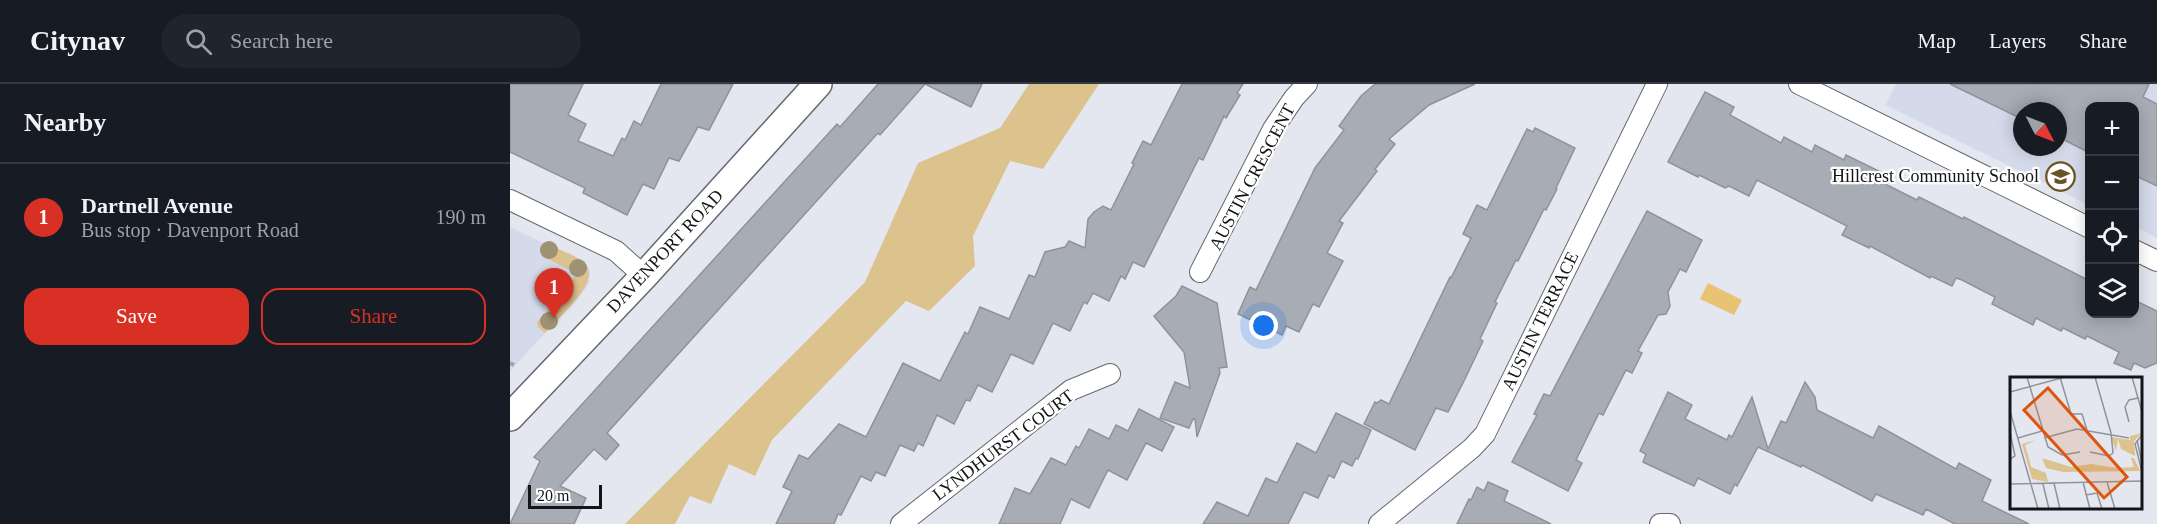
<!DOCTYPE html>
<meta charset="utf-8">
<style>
:root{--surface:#171b24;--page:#20242c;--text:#f1f3f6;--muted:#9ea1a6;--line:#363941;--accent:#d93025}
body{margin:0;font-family:"Times New Roman",serif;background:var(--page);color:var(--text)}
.controls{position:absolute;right:18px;top:18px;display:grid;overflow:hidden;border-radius:12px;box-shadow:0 3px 15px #0003}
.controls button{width:54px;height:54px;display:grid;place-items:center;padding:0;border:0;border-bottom:2px solid var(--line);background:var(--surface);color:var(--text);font:30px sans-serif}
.compass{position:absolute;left:1503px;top:18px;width:54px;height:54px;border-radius:50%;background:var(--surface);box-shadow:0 3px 15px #0003;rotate:132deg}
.scale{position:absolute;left:18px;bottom:15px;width:74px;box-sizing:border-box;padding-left:6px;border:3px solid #141518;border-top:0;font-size:16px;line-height:21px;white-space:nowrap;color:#141518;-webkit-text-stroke:4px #fff;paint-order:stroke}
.you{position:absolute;left:754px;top:242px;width:21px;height:21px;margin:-15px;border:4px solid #fff;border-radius:50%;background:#1a73e8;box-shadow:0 0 0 9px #1a73e833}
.badge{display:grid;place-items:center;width:39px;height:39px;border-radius:50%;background:var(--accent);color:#fff;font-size:20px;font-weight:700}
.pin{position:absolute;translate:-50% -50px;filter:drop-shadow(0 2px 3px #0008)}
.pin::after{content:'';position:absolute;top:32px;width:21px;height:18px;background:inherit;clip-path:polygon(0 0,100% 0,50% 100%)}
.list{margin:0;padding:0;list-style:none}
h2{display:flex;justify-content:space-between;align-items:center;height:78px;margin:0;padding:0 24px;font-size:26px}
h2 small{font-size:20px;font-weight:400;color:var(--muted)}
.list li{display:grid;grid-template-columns:39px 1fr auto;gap:18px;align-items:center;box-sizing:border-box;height:108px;padding:0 24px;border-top:2px solid var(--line)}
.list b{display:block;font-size:22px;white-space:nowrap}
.list p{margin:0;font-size:20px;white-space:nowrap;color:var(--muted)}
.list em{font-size:20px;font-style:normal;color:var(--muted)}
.actions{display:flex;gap:12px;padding:18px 24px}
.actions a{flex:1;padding:14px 0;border:2px solid var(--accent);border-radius:18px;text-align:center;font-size:21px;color:var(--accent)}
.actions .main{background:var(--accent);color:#fff}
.icon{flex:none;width:33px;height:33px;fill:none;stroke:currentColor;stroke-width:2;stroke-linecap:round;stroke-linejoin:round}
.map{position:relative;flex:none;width:1647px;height:440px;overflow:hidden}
header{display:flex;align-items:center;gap:36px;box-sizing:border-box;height:84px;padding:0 30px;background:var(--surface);border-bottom:2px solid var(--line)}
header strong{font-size:28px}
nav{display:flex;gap:33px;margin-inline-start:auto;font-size:21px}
.search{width:420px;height:54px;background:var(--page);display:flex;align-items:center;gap:15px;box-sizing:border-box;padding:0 21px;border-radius:33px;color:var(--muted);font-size:22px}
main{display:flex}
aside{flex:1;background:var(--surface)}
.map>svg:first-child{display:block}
</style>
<header>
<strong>Citynav</strong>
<div class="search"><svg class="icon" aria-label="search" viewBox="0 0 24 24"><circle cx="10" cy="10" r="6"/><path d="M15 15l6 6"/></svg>Search here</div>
<nav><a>Map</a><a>Layers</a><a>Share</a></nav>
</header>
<main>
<aside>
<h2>Nearby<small></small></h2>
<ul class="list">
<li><span class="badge">1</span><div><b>Dartnell Avenue</b><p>Bus stop · Davenport Road</p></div><em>190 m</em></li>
</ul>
<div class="actions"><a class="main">Save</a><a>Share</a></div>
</aside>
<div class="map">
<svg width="1647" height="440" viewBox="0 0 1647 440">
<rect width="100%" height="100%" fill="#e4e7f0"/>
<g fill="#d4daea" fill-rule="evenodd">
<path d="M 1386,0 L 1647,0 L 1647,154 L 1625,143 L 1624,22 L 1580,22 L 1579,121 L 1375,21 ZM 1512,27 L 1548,27 L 1548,63 L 1512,63 Z"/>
<polygon points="0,143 73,178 79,184 80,191 79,199 74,207 0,287"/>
</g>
<g fill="#dcc28d">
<polygon points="519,0 589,0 533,85 500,77 463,152 465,182 419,227 396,217 262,356 245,392 219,380 201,420 180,412 165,440 115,440 355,198 408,79 490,44"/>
<path d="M 37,160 C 48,166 65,170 74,179 C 94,197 47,235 35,249 L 28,243 L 27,238 L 56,208 L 66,189 L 32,172 Z"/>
</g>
<polygon fill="#e9c273" points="1198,199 1232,216 1224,231 1190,215"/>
<g fill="#a8acb4" stroke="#8f929a" stroke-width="1.5">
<polygon points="0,0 73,0 58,31 76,40 68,57 103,72 112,54 115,56 124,37 131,41 151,0 223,0 199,46 188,43 169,77 159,74 144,105 133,100 117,131 73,109 75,104 0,68"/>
<polygon points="368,0 472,0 461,23 415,0 370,51 368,49 97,349 109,361 96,376 84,365 50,402 76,414 64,440 0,440 30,377 24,373 327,40 330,43"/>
<polygon points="672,0 733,0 727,9 730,11 716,34 714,32 693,76 689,74 634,183 623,178 615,195 611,192 599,217 583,209 577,220 574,218 560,247 543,239 523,280 501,270 482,308 468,301 460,317 456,316 444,340 427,331 413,362 408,359 404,367 390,361 375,392 366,388 361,397 351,392 331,431 328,430 324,440 266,440 282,407 273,403 289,371 298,375 329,340 356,353 393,279 430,297 455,248 458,250 470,223 499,235 519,191 525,193 535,168 555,163 559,157 575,164 578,135 584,128 593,122 601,126 624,80 622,79 633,57 641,61"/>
<polygon points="865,0 965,0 919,21 879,55 885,60 865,85 867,87 829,137 833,139 817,169 833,177 809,223 803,220 789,248 776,242 772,251 728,230 740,203 746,206 805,84 834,46 829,42 851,12"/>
<polygon points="1440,0 1639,0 1633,13 1647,20 1647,102 1624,91 1624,22 1580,22 1580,69 1548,53 1548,27 1512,27 1512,35"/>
<polygon points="1195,8 1224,23 1220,31 1271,59 1274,53 1302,68 1305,61 1334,76 1336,71 1375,90 1371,98 1407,116 1409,113 1453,135 1454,133 1580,197 1580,230 1624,230 1624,216 1647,227 1647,279 1635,284 1624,279 1621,286 1604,279 1609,268 1577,252 1575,255 1553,244 1551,247 1526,234 1523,241 1482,220 1485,213 1452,196 1446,194 1442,202 1421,192 1420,194 1360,162 1359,164 1332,151 1337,142 1247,96 1239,112 1219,102 1215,104 1189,91 1188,93 1158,78"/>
<polygon points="1025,44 1065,64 1046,104 1047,105 1036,126 1034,125 1008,177 1006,176 985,218 987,219 970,255 973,257 953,299 938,328 926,324 905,366 854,340 865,318 867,319 871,316 879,320 940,193 941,194 961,154 953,150 967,121 977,126 1017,45 1023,48"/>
<polygon points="1137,127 1192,156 1176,188 1170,185 1158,208 1160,222 1156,230 1148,231 1128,267 1132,269 1122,289 1116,286 1093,331 1089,329 1066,376 1072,379 1058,407 1002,378 1027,331 1024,330 1034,310 1040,312"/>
<polygon points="672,202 707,219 717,283 709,284 710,289 687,353 685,335 683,335 679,344 650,334 665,298 680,304 674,268 644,232 666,212"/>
<polygon points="1295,298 1305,313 1307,326 1363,354 1369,342 1446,385 1449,379 1481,396 1472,417 1519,440 1445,440 1416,425 1413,431 1366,410 1362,417 1292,381 1291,383 1248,363 1227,402 1225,400 1220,410 1188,394 1184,402 1133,378 1136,370 1130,367 1158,308 1182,321 1175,335 1217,356 1219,351 1222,353 1242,313 1258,365 1271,337 1276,339"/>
<polygon points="629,325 664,343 652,367 636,359 617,396 598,386 579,424 561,415 550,440 489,440 505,404 520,410 541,374 556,381 566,362 569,364 579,345 599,355 606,341 618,347"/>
<polygon points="826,329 861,346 848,375 846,374 842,382 832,377 824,394 819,391 808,414 794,408 778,440 693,440 707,418 738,432 756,394 767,399 787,359 806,369"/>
<polygon points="978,398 998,407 994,417 1041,440 947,440 959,415 961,416 967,403 974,407"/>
</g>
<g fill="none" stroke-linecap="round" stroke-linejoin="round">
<defs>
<g id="street">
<polyline points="1289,0 1580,144"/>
<polyline points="0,116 106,167 134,192"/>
<polyline points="1624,166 1647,177"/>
<polyline points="690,188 763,45 784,14 797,0"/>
<polyline points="391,440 561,306 600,290"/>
<polyline points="869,440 962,364 975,350 1147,0"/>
<polyline points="1150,440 1160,440"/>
</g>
<polyline id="secondary" points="0,333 134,192 308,0"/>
</defs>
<use href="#street" stroke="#656870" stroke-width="22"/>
<use href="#secondary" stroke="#656870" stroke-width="30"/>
<polyline stroke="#a0a3aa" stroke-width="4" stroke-dasharray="4.5 4.5" stroke-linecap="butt" points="0,279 8,283"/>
<use href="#street" stroke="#fff" stroke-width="20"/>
<use href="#secondary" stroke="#fff" stroke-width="27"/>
</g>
<g fill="#9f9274">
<circle cx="39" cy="166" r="9"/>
<circle cx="68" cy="184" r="9"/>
<circle cx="39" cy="237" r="9"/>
</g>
<defs>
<symbol id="school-ring" viewBox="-11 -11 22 22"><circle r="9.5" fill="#fff" stroke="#6b5424" stroke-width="1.5"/><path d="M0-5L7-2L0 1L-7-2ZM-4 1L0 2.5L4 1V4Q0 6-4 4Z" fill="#6b5424"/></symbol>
</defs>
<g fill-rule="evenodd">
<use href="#school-ring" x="1534" y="76" width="33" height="33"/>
</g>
<g text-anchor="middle" stroke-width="4.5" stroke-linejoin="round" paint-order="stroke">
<g font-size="18" fill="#141518" stroke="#fff" text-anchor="end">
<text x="1529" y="98">Hillcrest Community School</text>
</g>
<g font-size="18" fill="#141518" stroke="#fff">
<text transform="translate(742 93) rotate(-62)" y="6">AUSTIN CRESCENT</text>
<text transform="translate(155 167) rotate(-47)" y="6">DAVENPORT ROAD</text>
<text transform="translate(1030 237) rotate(-64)" y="6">AUSTIN TERRACE</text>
<text transform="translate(493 361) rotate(-37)" y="6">LYNDHURST COURT</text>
</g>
</g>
<g transform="translate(1500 293)">
<rect width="132" height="132" fill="#e4e7f0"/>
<path d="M 132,56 L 124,64 L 125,79 L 111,72 L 108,62 L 106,74 L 101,60 L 120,63 L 120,59 ZM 26,63 L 15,68 L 18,78 L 21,90 L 36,96 L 38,105 L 22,102 L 12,67 ZM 32,81 L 61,90 L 81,87 L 107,91 L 124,90 L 121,81 L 124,81 L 130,94 L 53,95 L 36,91 Z" fill="#dcc28d"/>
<path fill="none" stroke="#91939a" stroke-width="1.5" d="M 17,0 L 38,70 L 52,78 L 70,75M 50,0 L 61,37 L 72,37 L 77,53M 122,0 L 132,35M 0,15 L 55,0M 0,34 L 28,132M 119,45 L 115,30 L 119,23 L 128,21M 0,55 L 5,79 L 0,82M 132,58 L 125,67 L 132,95M 8,61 L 32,54M 34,61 L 67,52 L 119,61M 127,63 L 132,86M 80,75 L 99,79 L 103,76 L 101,56 L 85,0M 73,105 L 80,132M 97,105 L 105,132M 44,106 L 50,132M 0,107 L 132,104M 33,107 L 39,132M 76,118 L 87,116 L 92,132"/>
<path fill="#dd560d" fill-opacity="0.15" stroke="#dd560d" stroke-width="3" d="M 38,11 L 117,100 L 94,121 L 14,33 Z"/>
<rect width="132" height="132" fill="none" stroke="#141518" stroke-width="3"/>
</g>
</svg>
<div class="controls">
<button>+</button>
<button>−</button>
<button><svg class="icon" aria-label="locate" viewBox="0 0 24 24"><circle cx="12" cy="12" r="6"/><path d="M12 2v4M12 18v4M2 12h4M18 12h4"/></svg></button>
<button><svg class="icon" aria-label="layers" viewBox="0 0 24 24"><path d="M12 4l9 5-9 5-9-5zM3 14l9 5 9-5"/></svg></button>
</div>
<svg class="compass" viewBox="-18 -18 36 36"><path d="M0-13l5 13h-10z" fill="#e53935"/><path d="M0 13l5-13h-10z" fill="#9ea1a6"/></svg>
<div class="scale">20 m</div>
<div class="you"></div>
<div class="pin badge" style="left:44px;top:234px">1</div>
</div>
</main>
